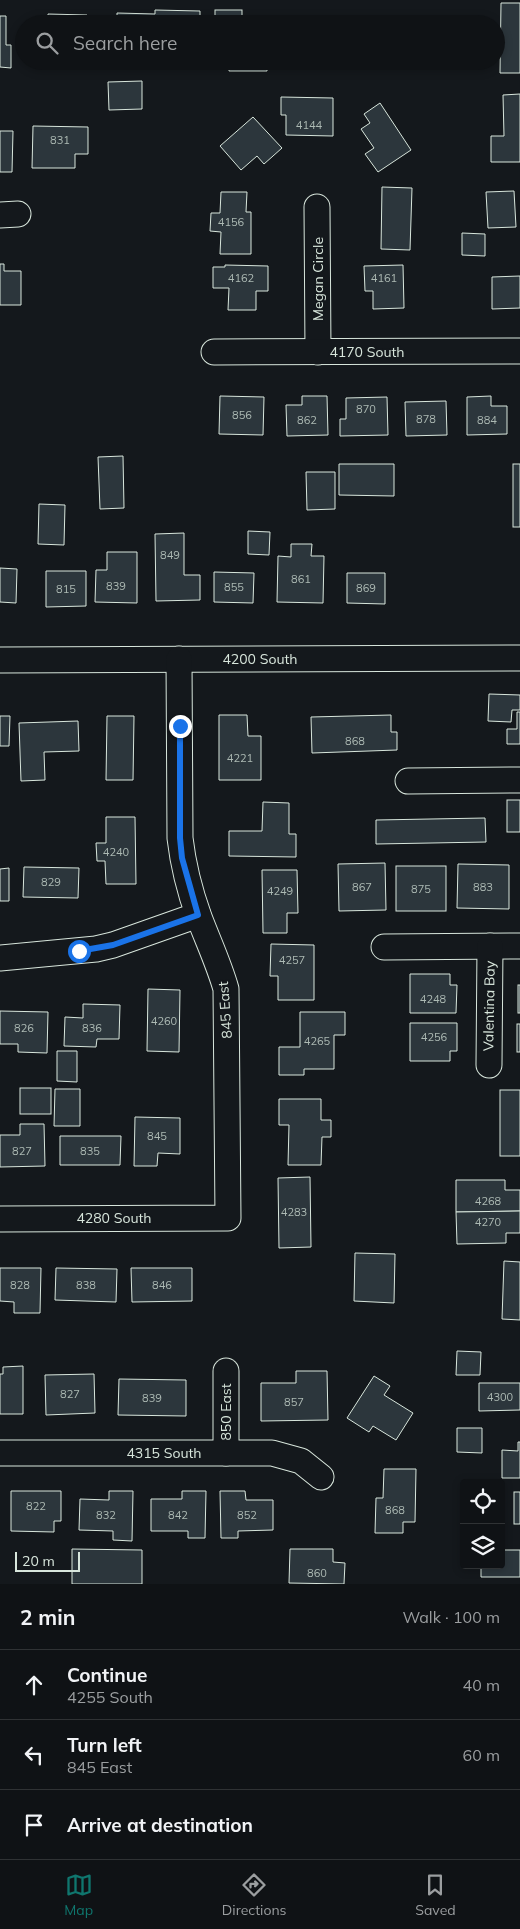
<!DOCTYPE html>
<meta charset="utf-8">
<style>
:root{--surface:#0f1215;--page:#181b1e;--text:#f1f3f6;--muted:#9b9ea0;--line:#2f3234;--accent:#0f766e}
body{margin:0;font-family:Mulish,sans-serif;background:var(--page);color:var(--text)}
.controls{position:absolute;right:15px;bottom:15px;display:grid;overflow:hidden;border-radius:5px;box-shadow:0 2px 8px #0003}
.controls button{width:45px;height:45px;display:grid;place-items:center;padding:0;border:0;border-bottom:1px solid var(--line);background:var(--surface);color:var(--text);font:25px sans-serif}
.scale{position:absolute;left:15px;bottom:12px;width:65px;box-sizing:border-box;padding-left:5px;border:2px solid #d8e6dc;border-top:0;font-size:14px;line-height:18px;white-space:nowrap;color:#d8e6dc;-webkit-text-stroke:4px #14181c;paint-order:stroke}
.stop{position:absolute;width:15px;height:15px;margin:-11px;border:4px solid #1a73e8;border-radius:50%;background:#fff}
.stop.end{background:#1a73e8;border-color:#fff;box-shadow:0 1px 5px #0008}
.list{margin:0;padding:0;list-style:none}
h2{display:flex;justify-content:space-between;align-items:center;height:65px;margin:0;padding:0 20px;font-size:21px}
h2 small{font-size:16px;font-weight:400;color:var(--muted)}
.list li{display:grid;grid-template-columns:32px 1fr auto;gap:15px;align-items:center;box-sizing:border-box;height:70px;padding:0 20px;border-top:1px solid var(--line)}
.list b{display:block;font-size:19px;white-space:nowrap}
.list p{margin:0;font-size:16px;white-space:nowrap;color:var(--muted)}
.list em{font-size:16px;font-style:normal;color:var(--muted)}
.icon{flex:none;width:28px;height:28px;fill:none;stroke:currentColor;stroke-width:2;stroke-linecap:round;stroke-linejoin:round}
.map{position:relative;flex:none;width:520px;height:1584px;overflow:hidden}
.search{position:absolute;background:var(--surface);box-shadow:0 2px 8px #0003;left:15px;right:15px;top:15px;height:55px;display:flex;align-items:center;gap:12px;box-sizing:border-box;padding:0 18px;border-radius:28px;color:var(--muted);font-size:19px}
.sheet{height:275px;background:var(--surface)}
nav{display:flex;justify-content:space-around;align-items:center;box-sizing:border-box;height:70px;border-top:1px solid var(--line);background:var(--surface);font-size:14px;color:var(--muted)}
nav a{display:grid;justify-items:center;gap:2px}
nav .on{color:var(--accent)}
.map>svg:first-child{display:block}
</style>
<div class="map">
<svg width="520" height="1584" viewBox="0 0 520 1584">
<rect width="100%" height="100%" fill="#14181c"/>
<g fill="#2c363c" stroke="#d8e6dc">
<polygon points="501,3 520,3 520,73 500,73"/>
<polygon points="155,10 200,11 200,24 117,24 117,13 155,14"/>
<rect x="215" y="10" width="27" height="14"/>
<polygon points="48,14 87,15 87,24 48,24"/>
<polygon points="0,16 6,16 6,45 11,45 11,68 0,67"/>
<polygon points="278,19 365,20 365,24 278,24"/>
<rect x="383" y="20" width="89" height="4"/>
<polygon points="47,61 66,61 66,68 47,67"/>
<polygon points="214,61 267,61 267,71 229,71 229,61"/>
<polygon points="142,81 142,109 109,110 108,82"/>
<polygon points="520,94 520,162 491,162 491,136 504,136 503,95"/>
<polygon points="281,97 333,98 333,136 286,135 286,115 281,115"/>
<polygon points="380,103 411,150 378,172 365,154 374,148 361,129 370,123 364,114"/>
<polygon points="253,117 282,148 264,164 257,156 241,170 220,146"/>
<polygon points="33,126 88,127 88,154 75,154 75,168 32,168"/>
<polygon points="0,131 13,131 12,172 0,172"/>
<polygon points="382,187 412,188 410,250 381,249"/>
<polygon points="514,191 516,227 488,228 486,192"/>
<polygon points="221,192 247,192 246,212 251,212 251,254 220,254 221,232 210,231 211,213 220,213"/>
<polygon points="462,233 485,234 485,256 462,255"/>
<polygon points="0,264 4,264 4,271 21,271 21,305 0,305"/>
<polygon points="225,265 268,266 268,291 256,291 256,310 228,310 229,288 213,288 213,267 225,267"/>
<polygon points="403,265 404,308 373,309 373,291 365,291 364,266"/>
<polygon points="520,276 520,308 492,309 492,277"/>
<polygon points="220,396 264,397 263,435 219,434"/>
<polygon points="302,396 327,396 328,435 287,436 286,405 302,405"/>
<polygon points="491,396 491,406 507,406 507,434 467,435 467,397"/>
<polygon points="387,397 388,435 340,436 340,419 346,419 346,398"/>
<polygon points="446,401 447,435 406,436 405,402"/>
<polygon points="123,456 124,508 100,509 98,457"/>
<polygon points="339,464 394,464 394,496 339,495"/>
<rect x="513" y="464" width="7" height="63"/>
<polygon points="306,472 335,472 335,509 307,510"/>
<polygon points="39,504 65,505 64,545 38,544"/>
<polygon points="248,531 270,532 269,555 248,554"/>
<polygon points="184,533 184,575 200,575 200,600 156,601 155,534"/>
<polygon points="291,544 312,544 311,556 324,556 323,603 277,602 278,556 291,557"/>
<polygon points="107,552 137,552 137,603 95,602 96,570 107,570"/>
<polygon points="0,568 17,569 16,603 0,602"/>
<polygon points="46,571 86,571 86,606 46,607"/>
<polygon points="214,572 254,573 253,603 214,602"/>
<polygon points="347,573 385,573 385,604 347,603"/>
<polygon points="489,694 520,695 520,710 512,710 511,722 488,721"/>
<polygon points="517,712 520,712 520,744 507,744 507,729 517,729"/>
<polygon points="219,715 247,715 248,736 261,736 261,780 219,780"/>
<polygon points="391,715 391,732 397,732 397,750 312,753 311,717"/>
<polygon points="0,716 10,716 9,746 0,746"/>
<polygon points="107,716 134,716 133,780 106,780"/>
<polygon points="78,721 79,751 44,752 45,780 21,781 19,723"/>
<rect x="507" y="800" width="13" height="32"/>
<polygon points="263,802 289,803 289,834 296,834 296,857 229,856 229,831 262,831"/>
<polygon points="106,817 135,817 136,884 106,884 105,861 97,861 96,843 106,843"/>
<polygon points="485,818 486,842 376,844 376,820"/>
<polygon points="385,863 386,910 339,911 338,864"/>
<polygon points="458,864 509,865 509,909 457,908"/>
<rect x="396" y="866" width="50" height="45"/>
<polygon points="24,867 79,868 78,898 23,897"/>
<polygon points="9,868 9,901 0,901 0,869"/>
<polygon points="262,870 297,870 298,913 287,913 287,933 263,933"/>
<polygon points="271,944 314,945 314,1000 278,1000 278,976 270,976"/>
<polygon points="410,974 450,974 450,985 457,985 456,1013 410,1013"/>
<rect x="518" y="985" width="2" height="28"/>
<polygon points="148,989 180,990 179,1052 147,1051"/>
<polygon points="83,1004 120,1005 119,1039 97,1039 96,1047 64,1046 65,1017 83,1018"/>
<polygon points="0,1011 48,1012 47,1053 18,1052 18,1044 0,1044"/>
<polygon points="300,1012 345,1012 345,1035 334,1035 334,1069 304,1069 304,1075 279,1075 279,1047 300,1047"/>
<polygon points="410,1023 457,1023 457,1051 450,1051 450,1061 410,1061"/>
<rect x="517" y="1024" width="3" height="28"/>
<polygon points="57,1051 77,1051 77,1082 57,1081"/>
<rect x="20" y="1088" width="31" height="26"/>
<polygon points="55,1089 80,1089 80,1126 54,1126"/>
<rect x="500" y="1090" width="20" height="66"/>
<polygon points="279,1099 321,1099 321,1120 331,1120 331,1137 322,1137 321,1165 288,1165 289,1125 279,1125"/>
<polygon points="135,1117 180,1118 180,1154 158,1153 157,1166 134,1166"/>
<polygon points="20,1124 44,1124 45,1166 0,1167 0,1135 20,1135"/>
<polygon points="60,1136 121,1136 120,1165 60,1165"/>
<polygon points="310,1177 311,1247 279,1248 278,1178"/>
<polygon points="456,1180 505,1180 505,1190 520,1190 520,1211 456,1212"/>
<polygon points="520,1211 520,1233 506,1233 506,1243 457,1244 456,1212"/>
<polygon points="355,1253 395,1254 394,1303 354,1301"/>
<polygon points="504,1261 520,1262 520,1320 502,1319"/>
<polygon points="0,1268 41,1268 40,1313 14,1313 14,1302 0,1301"/>
<polygon points="56,1268 117,1269 116,1302 55,1300"/>
<polygon points="131,1268 192,1268 192,1301 132,1302"/>
<polygon points="457,1351 481,1352 480,1375 456,1375"/>
<polygon points="23,1366 23,1414 0,1414 0,1374 3,1374 3,1367"/>
<polygon points="296,1371 327,1371 328,1420 261,1421 261,1383 296,1383"/>
<polygon points="94,1374 95,1413 46,1415 45,1375"/>
<polygon points="374,1376 390,1386 384,1395 413,1413 396,1440 373,1426 369,1432 347,1418"/>
<polygon points="119,1379 186,1380 186,1416 118,1415"/>
<polygon points="479,1383 520,1383 520,1410 479,1411"/>
<polygon points="457,1428 482,1428 482,1453 457,1452"/>
<polygon points="518,1442 520,1442 520,1478 502,1478 502,1450 518,1451"/>
<polygon points="384,1469 416,1469 415,1522 403,1522 403,1533 375,1533 376,1498 383,1498"/>
<polygon points="11,1491 61,1491 61,1521 54,1521 54,1532 11,1531"/>
<polygon points="109,1491 133,1491 132,1541 113,1540 113,1531 79,1530 80,1499 109,1500"/>
<polygon points="182,1491 206,1491 205,1538 188,1538 188,1531 151,1531 151,1499 182,1499"/>
<polygon points="220,1491 245,1491 246,1500 273,1500 273,1530 238,1531 238,1538 221,1538"/>
<rect x="514" y="1492" width="6" height="32"/>
<polygon points="72,1549 142,1550 142,1584 72,1584"/>
<polygon points="290,1549 333,1549 333,1562 345,1563 344,1584 289,1583"/>
<polygon points="501,1550 520,1550 520,1577 481,1577 481,1565 501,1565"/>
</g>
<g fill="none" stroke-linecap="round" stroke-linejoin="round">
<defs>
<g id="minor">
<polyline points="317,207 318,352"/>
<polyline points="0,215 18,214"/>
<polyline points="214,352 520,351"/>
<polyline points="0,660 520,658"/>
<polyline points="408,781 520,780"/>
<polyline points="384,947 520,946"/>
<polyline points="0,958 96,949 113,945 198,915"/>
<polyline points="489,1065 490,946"/>
<path d="M 0,1219 L 228,1218 L 226,989 C 219,964 208,941 199,917 C 190,892 183,864 180,838 L 179,659"/>
<polyline points="226,1371 226,1453"/>
<polyline points="0,1453 272,1453 301,1461 321,1477"/>
</g>
</defs>
<use href="#minor" stroke="#d8e6dc" stroke-width="27"/>
<use href="#minor" stroke="#14181c" stroke-width="25"/>
</g>
<g fill="none" stroke-linecap="round" stroke-linejoin="round">
<polyline stroke="#1a73e8" stroke-width="6" points="79,951 113,945 198,915 182,858 180,838 180,726"/>
</g>
<g text-anchor="middle" stroke-width="4" stroke-linejoin="round" paint-order="stroke">
<g font-size="11" fill="#adbab4">
<text x="309" y="129">4144</text>
<text x="60" y="144">831</text>
<text x="231" y="226">4156</text>
<text x="241" y="282">4162</text>
<text x="384" y="282">4161</text>
<text x="366" y="413">870</text>
<text x="242" y="419">856</text>
<text x="426" y="423">878</text>
<text x="307" y="424">862</text>
<text x="487" y="424">884</text>
<text x="170" y="559">849</text>
<text x="301" y="583">861</text>
<text x="116" y="590">839</text>
<text x="234" y="591">855</text>
<text x="366" y="592">869</text>
<text x="66" y="593">815</text>
<text x="355" y="745">868</text>
<text x="240" y="762">4221</text>
<text x="116" y="856">4240</text>
<text x="51" y="886">829</text>
<text x="362" y="891">867</text>
<text x="483" y="891">883</text>
<text x="421" y="893">875</text>
<text x="280" y="895">4249</text>
<text x="292" y="964">4257</text>
<text x="433" y="1003">4248</text>
<text x="164" y="1025">4260</text>
<text x="24" y="1032">826</text>
<text x="92" y="1032">836</text>
<text x="434" y="1041">4256</text>
<text x="317" y="1045">4265</text>
<text x="157" y="1140">845</text>
<text x="22" y="1155">827</text>
<text x="90" y="1155">835</text>
<text x="488" y="1205">4268</text>
<text x="294" y="1216">4283</text>
<text x="488" y="1226">4270</text>
<text x="20" y="1289">828</text>
<text x="86" y="1289">838</text>
<text x="162" y="1289">846</text>
<text x="70" y="1398">827</text>
<text x="500" y="1401">4300</text>
<text x="152" y="1402">839</text>
<text x="294" y="1406">857</text>
<text x="36" y="1510">822</text>
<text x="395" y="1514">868</text>
<text x="106" y="1519">832</text>
<text x="178" y="1519">842</text>
<text x="247" y="1519">852</text>
<text x="317" y="1577">860</text>
</g>
<g font-size="14" fill="#d8e6dc" stroke="#14181c">
<text transform="translate(318 279) rotate(-90)" y="5">Megan Circle</text>
<text x="367" y="357">4170 South</text>
<text x="260" y="664">4200 South</text>
<text transform="translate(489 1006) rotate(-89)" y="5">Valentina Bay</text>
<text transform="translate(225 1010) rotate(-94)" y="5">845 East</text>
<text x="114" y="1223">4280 South</text>
<text transform="translate(226 1412) rotate(-90)" y="5">850 East</text>
<text x="164" y="1458">4315 South</text>
</g>
</g>
</svg>
<div class="controls">
<button><svg class="icon" aria-label="locate" viewBox="0 0 24 24"><circle cx="12" cy="12" r="6"/><path d="M12 2v4M12 18v4M2 12h4M18 12h4"/></svg></button>
<button><svg class="icon" aria-label="layers" viewBox="0 0 24 24"><path d="M12 4l9 5-9 5-9-5zM3 14l9 5 9-5"/></svg></button>
</div>
<div class="scale">20 m</div>
<div class="stop" style="left:79px;top:951px"></div>
<div class="stop end" style="left:180px;top:726px"></div>
<div class="search"><svg class="icon" aria-label="search" viewBox="0 0 24 24"><circle cx="10" cy="10" r="6"/><path d="M15 15l6 6"/></svg>Search here</div>
</div>
<section class="sheet">
<h2>2 min<small>Walk · 100 m</small></h2>
<ul class="list">
<li><svg class="icon" aria-label="ahead" viewBox="0 0 24 24"><path d="M12 20V5M6 11l6-6 6 6"/></svg><div><b>Continue</b><p>4255 South</p></div><em>40 m</em></li>
<li><svg class="icon" aria-label="left" viewBox="0 0 24 24"><path d="M17 20v-9H6M10 6l-5 5 5 5"/></svg><div><b>Turn left</b><p>845 East</p></div><em>60 m</em></li>
<li><svg class="icon" aria-label="arrive" viewBox="0 0 24 24"><path d="M6 21V4h12l-3 4 3 4H6"/></svg><div><b>Arrive at destination</b></div></li>
</ul>
</section>
<nav>
<a class="on"><svg class="icon" aria-label="map" viewBox="0 0 24 24"><path d="M3 6l6-2 6 2 6-2v14l-6 2-6-2-6 2zM9 4v14M15 6v14"/></svg>Map</a>
<a><svg class="icon" aria-label="directions" viewBox="0 0 24 24"><path d="M12 3l9 9-9 9-9-9zM9 14v-3h6M13 9l2 2-2 2"/></svg>Directions</a>
<a><svg class="icon" aria-label="saved" viewBox="0 0 24 24"><path d="M7 4h10v16l-5-4-5 4z"/></svg>Saved</a>
</nav>
